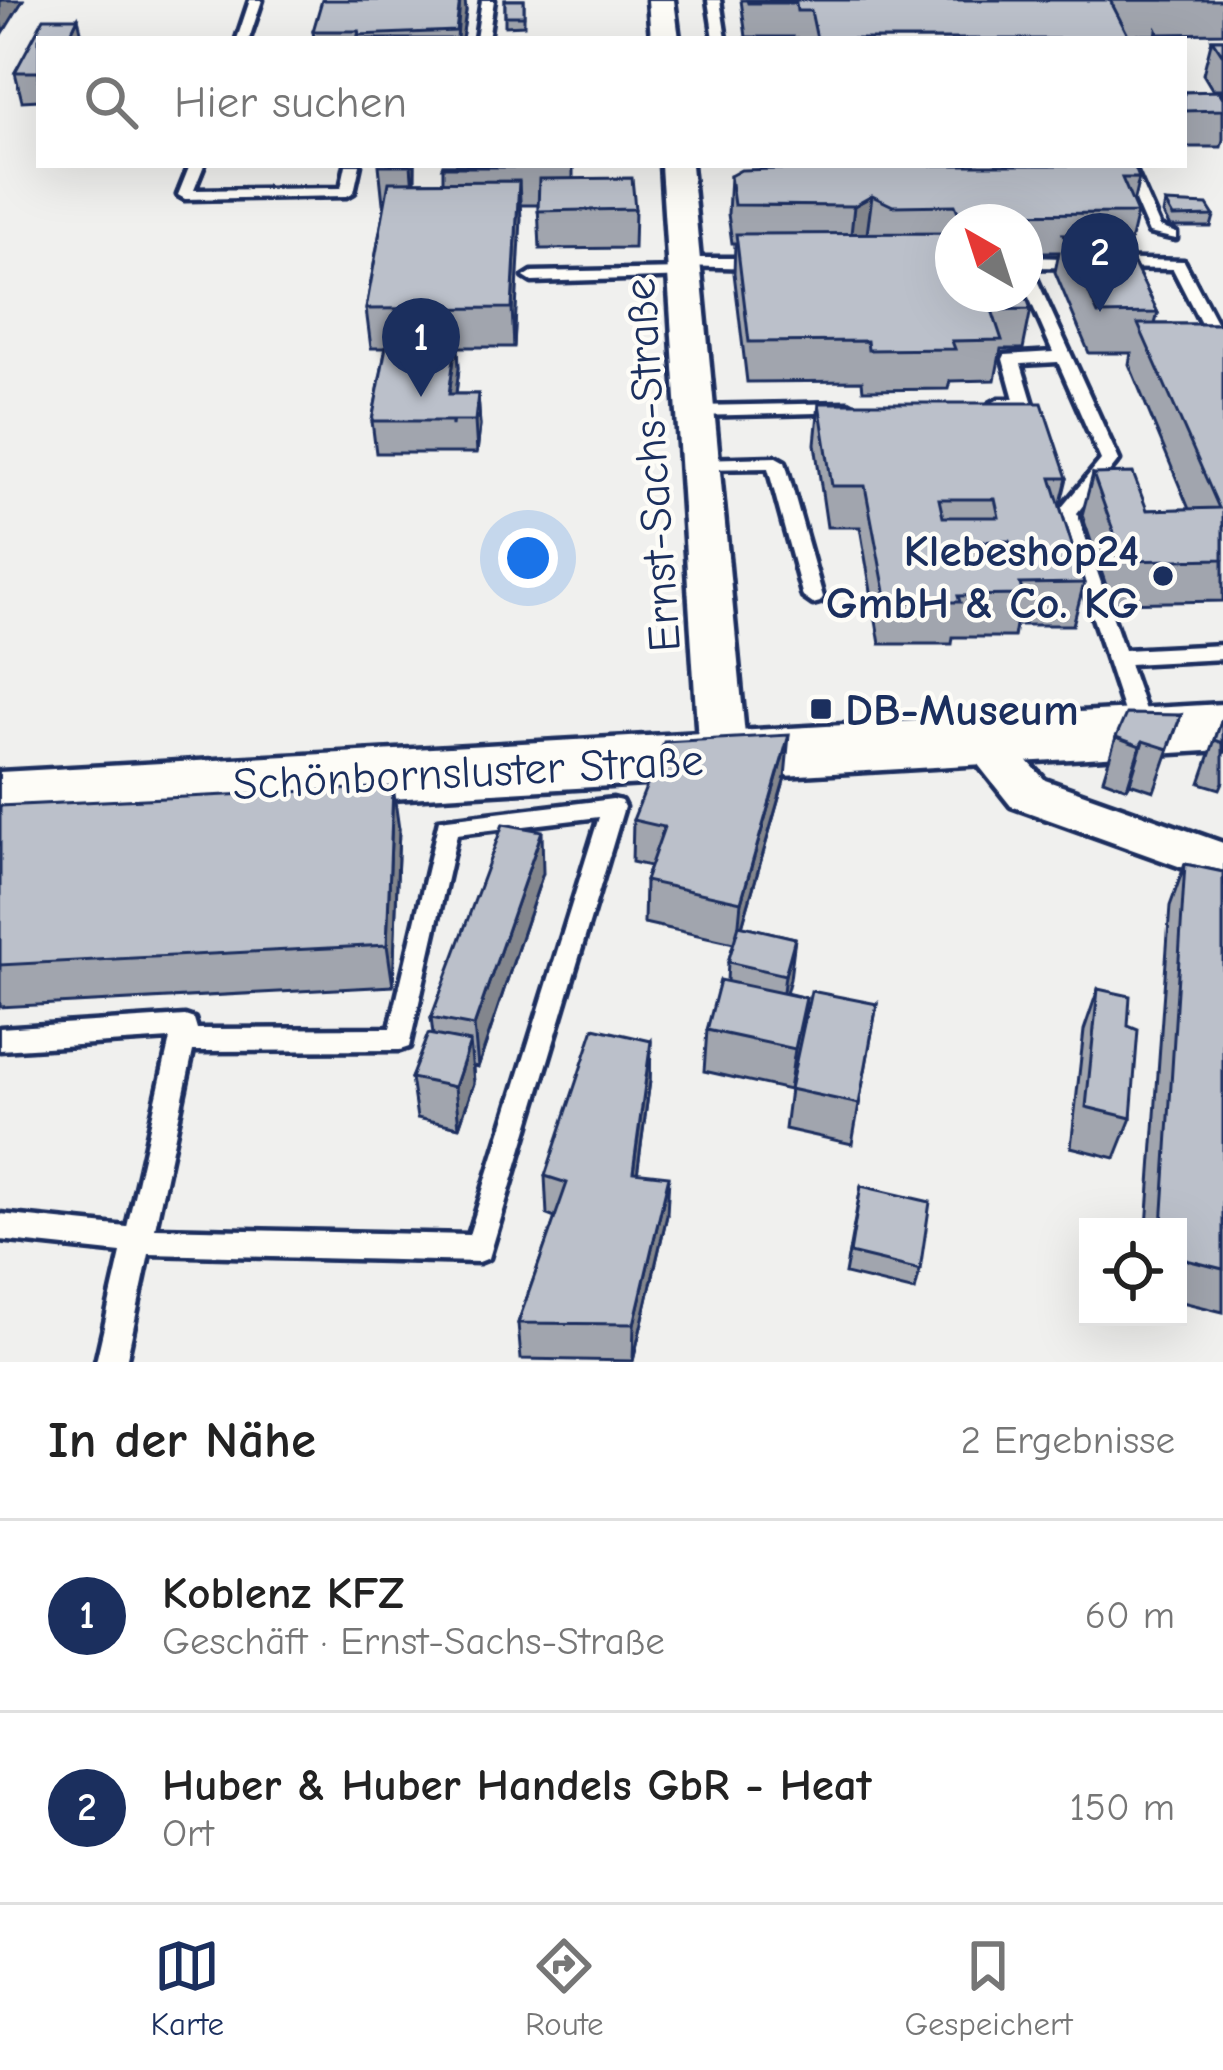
<!DOCTYPE html>
<html lang="de">
<meta charset="utf-8">
<style>
:root{--surface:#fff;--page:#f6f6f6;--text:#222;--muted:#767676;--line:#e0e0e0;--accent:#1b2f5e}
body{margin:0;font-family:"Comic Neue",sans-serif;background:var(--page);color:var(--text)}
.controls{position:absolute;right:36px;bottom:36px;display:grid;overflow:hidden;border-radius:0px;box-shadow:0 12px 48px #0002}
.controls button{width:108px;height:108px;display:grid;place-items:center;padding:0;border:0;border-bottom:3px solid var(--line);background:var(--surface);color:var(--text);font:60px sans-serif}
.compass{position:absolute;left:935px;top:204px;width:108px;height:108px;border-radius:50%;background:var(--surface);box-shadow:0 12px 48px #0002;rotate:321deg}
.you{position:absolute;left:528px;top:558px;width:42px;height:42px;margin:-30px;border:9px solid #fff;border-radius:50%;background:#1a73e8;box-shadow:0 0 0 18px #1a73e833}
.badge{display:grid;place-items:center;width:78px;height:78px;border-radius:50%;background:var(--accent);color:#fff;font-size:39px;font-weight:700}
.pin{position:absolute;translate:-50% -99px;filter:drop-shadow(0 3px 6px #0008)}
.pin::after{content:'';position:absolute;top:63px;width:42px;height:36px;background:inherit;clip-path:polygon(0 0,100% 0,50% 100%)}
.list{margin:0;padding:0;list-style:none}
h2{display:flex;justify-content:space-between;align-items:center;height:156px;margin:0;padding:0 48px;font-size:51px}
h2 small{font-size:39px;font-weight:400;color:var(--muted)}
.list li{display:grid;grid-template-columns:78px 1fr auto;gap:36px;align-items:center;box-sizing:border-box;height:192px;padding:0 48px;border-top:3px solid var(--line)}
.list b{display:block;font-size:45px;white-space:nowrap}
.list p{margin:0;font-size:39px;white-space:nowrap;color:var(--muted)}
.list em{font-size:39px;font-style:normal;color:var(--muted)}
.icon{flex:none;width:66px;height:66px;fill:none;stroke:currentColor;stroke-width:2;stroke-linecap:round;stroke-linejoin:round}
.map{position:relative;flex:none;width:1223px;height:1362px;overflow:hidden}
.search{position:absolute;background:var(--surface);box-shadow:0 12px 48px #0002;left:36px;right:36px;top:36px;height:132px;display:flex;align-items:center;gap:30px;box-sizing:border-box;padding:0 42px;border-radius:0px;color:var(--muted);font-size:45px}
.sheet{height:540px;background:var(--surface)}
nav{display:flex;justify-content:space-around;align-items:center;box-sizing:border-box;height:168px;border-top:3px solid var(--line);background:var(--surface);font-size:33px;color:var(--muted)}
nav a{display:grid;justify-items:center;gap:6px}
nav .on{color:var(--accent)}
.map>svg:first-child{display:block}
</style>
<div class="map">
<svg width="1223" height="1362" viewBox="0 0 1223 1362">
<rect width="100%" height="100%" fill="#f0f0ee"/>
<filter id="ink" filterUnits="userSpaceOnUse"><feTurbulence type="fractalNoise" baseFrequency=".00833" numOctaves="2"/><feDisplacementMap in="SourceGraphic" scale="24" xChannelSelector="R" yChannelSelector="G"/><feConvolveMatrix kernelMatrix="1 2 1 2 8 2 1 2 1" color-interpolation-filters="sRGB"/></filter>
<g filter="url(#ink)">
<g fill="none" stroke-linecap="round" stroke-linejoin="round">
<defs>
<g id="lane">
<polygon points="250,0 262,0 249,39 237,39"/>
<polygon points="482,0 494,0 488,39 476,39"/>
<polygon points="708,0 720,0 726,39 714,39"/>
<polygon points="1134,31 1138,32 1142,39 1130,39 1128,35"/>
<polygon points="190,165 204,165 194,190 341,188 346,165 360,165 354,192 347,196 185,199 178,195"/>
<polygon points="1118,168 1134,168 1160,227 1176,233 1176,239 1149,233 1124,175 1116,171"/>
<polygon points="1025,257 1184,261 1223,335 1223,345 1212,345 1173,269 1031,267 1119,460 1077,513 1124,650 1223,645 1223,659 1129,664 1153,733 1142,741 1131,733 1058,512 1101,460 1058,362 1021,364 1033,404 1030,408 999,409 990,404 999,399 1014,399 1003,359 1005,355 1053,352 1025,288"/>
<polygon points="684,258 761,258 769,263 761,268 678,266 678,260"/>
<polygon points="684,269 690,271 690,277 532,282 524,277 532,272"/>
<polygon points="848,403 857,408 854,412 695,416 686,411 695,406"/>
<polygon points="776,457 785,462 823,597 820,602 813,604 803,597 768,468 699,469 690,464 699,459"/>
<path d="M 613,799 L 621,801 L 624,807 L 489,1258 L 479,1262 L 149,1254 L 126,1362 L 96,1362 L 121,1253 L 0,1240 L 0,1214 L 127,1227 L 170,1039 L 0,1050 L 0,1028 L 185,1016 L 194,1019 L 197,1029 L 390,1028 L 439,820 ZM 599,817 L 469,1235 L 155,1228 L 193,1051 L 400,1050 L 409,1047 L 457,834 Z"/>
</g>
<g id="street">
<polygon points="648,0 674,0 679,39 651,39"/>
<polygon points="661,165 691,165 747,757 740,769 723,774 706,769 699,757"/>
<polygon points="984,726 1001,731 1045,780 1223,843 1223,882 1011,806 961,743 967,731"/>
</g>
<polygon id="secondary" points="1223,704 1223,750 0,822 0,772"/>
</defs>
<use href="#lane" stroke="#1b2f5e" stroke-width="9"/>
<use href="#street" stroke="#1b2f5e" stroke-width="9"/>
<use href="#secondary" stroke="#1b2f5e" stroke-width="9"/>
<use href="#lane" fill="#fdfcf7" fill-rule="evenodd"/>
<use href="#street" fill="#fdfcf7" fill-rule="evenodd"/>
<use href="#secondary" fill="#fdfcf7" fill-rule="evenodd"/>
</g>
<g fill="#a1a5ae" stroke="#1b2f5e" stroke-width="3">
<polygon points="505,0 524,0 524,25 505,26"/>
<polygon points="741,0 1223,0 1223,33 1159,34 1157,30 1156,35 1128,35 1130,39 794,39 793,37 746,37"/>
<polygon points="466,11 462,39 314,39 313,31"/>
<polygon points="39,39 39,100 22,101 15,72"/>
<polygon points="1212,39 1223,39 1223,140 1221,147 1184,147 1184,92 1220,92 1220,89 1212,89 1203,74"/>
<polygon points="379,165 415,165 415,182 443,182 443,165 573,165 573,179 635,209 634,248 540,249 538,205 520,205 514,347 458,347 459,368 456,394 478,394 480,426 477,453 376,453 372,421 386,348 371,348 366,309 385,203 383,203"/>
<polygon points="814,168 1139,178 1133,204 1137,213 1128,251 1158,313 1155,324 1223,324 1223,601 1112,603 1082,515 1093,474 1147,510 1189,509 1129,364 1131,353 1089,353 1055,272 1059,252 1025,252 1025,222 953,222 953,294 1031,309 1023,349 1001,349 995,380 950,381 948,389 863,390 862,381 747,382 734,273 735,243 732,243 728,214 730,176"/>
<polygon points="1165,203 1214,216 1211,227 1170,227 1163,214"/>
<polygon points="819,403 1067,478 1060,507 1084,583 1073,625 1016,625 1014,637 953,637 952,644 880,644 860,527 827,527 815,444"/>
<polygon points="1181,715 1154,791 1130,783 1127,788 1103,779 1116,737"/>
<polygon points="1223,716 1223,782 1220,789 1200,783"/>
<polygon points="785,777 742,926 795,938 786,993 806,998 801,1039 789,1090 704,1071 707,1030 727,981 728,962 734,943 644,923 645,881 650,866 632,862 633,820"/>
<polygon points="0,806 399,829 393,986 0,1007"/>
<polygon points="1185,864 1223,872 1223,1312 1178,1301 1178,1227 1147,1227 1170,906"/>
<polygon points="543,873 478,1067 473,1066 474,1083 459,1127 417,1118 411,1078 433,1035 431,1018"/>
<polygon points="1098,989 1128,1026 1131,1118 1115,1158 1071,1147 1084,1030"/>
<polygon points="877,1004 852,1144 785,1129 790,1089"/>
<polygon points="651,1041 650,1081 637,1172 667,1215 633,1361 521,1359 518,1323 555,1218 547,1215 545,1176"/>
<polygon points="861,1186 920,1270 915,1291 845,1274"/>
</g>
<g fill="#83868d" stroke="#1b2f5e" stroke-width="3">
<polygon points="0,0 23,0 3,33 0,19"/>
<polygon points="460,0 465,0 466,11 462,39 457,39"/>
<polygon points="78,18 83,39 68,39"/>
<polygon points="411,165 415,165 414,203"/>
<polygon points="519,181 521,219 514,347 512,308"/>
<polygon points="872,196 867,234 850,244 854,206"/>
<polygon points="457,337 459,368 452,426 449,394"/>
<polygon points="478,394 480,426 477,453 475,421"/>
<polygon points="789,735 785,777 737,944 741,902"/>
<polygon points="1143,741 1130,783 1127,788 1140,746"/>
<polygon points="393,787 399,829 393,986 387,945"/>
<polygon points="542,831 543,873 478,1067 474,1026"/>
<polygon points="795,938 790,979 780,1016 785,975"/>
<polygon points="806,998 801,1039 789,1090 795,1049"/>
<polygon points="651,1041 650,1081 632,1211 633,1172"/>
<polygon points="470,1042 474,1083 459,1127 455,1087"/>
<polygon points="669,1176 667,1215 633,1361 634,1324"/>
</g>
<g fill="#bbc0ca" stroke="#1b2f5e" stroke-width="3" fill-rule="evenodd">
<polygon points="322,0 460,0 456,31 358,35 359,31 313,31"/>
<rect x="505" y="0" width="19" height="16"/>
<polygon points="747,0 1164,0 1110,0 1130,39 817,39 811,11 797,11 796,3 748,3"/>
<polygon points="44,18 78,18 68,39 39,39 39,72 15,72"/>
<polygon points="1212,39 1223,39 1223,54 1222,54"/>
<polygon points="1219,91 1223,98 1223,110 1184,111 1184,92"/>
<polygon points="443,165 572,165 572,167 442,167"/>
<polygon points="820,165 1134,165 1139,178 1122,178 1137,213 959,214 955,205 893,206 872,196 854,206 734,205 730,176 741,170 814,168"/>
<polygon points="632,178 635,209 538,211 539,179"/>
<polygon points="519,181 512,308 366,309 389,182"/>
<polygon points="1165,203 1207,205 1214,216 1173,217"/>
<polygon points="1093,229 1117,229 1158,313 1098,314 1063,234 1093,233"/>
<polygon points="953,233 953,294 1025,293 1031,309 992,310 1002,340 952,341 955,349 868,350 867,341 749,342 736,234"/>
<polygon points="1138,324 1223,324 1223,559 1124,561 1093,474 1133,473 1147,510 1219,508"/>
<polygon points="388,336 457,337 449,394 478,394 475,421 372,421"/>
<path d="M 819,403 L 1042,403 L 1067,478 L 1051,478 L 1084,583 L 1020,584 L 1023,595 L 958,596 L 960,602 L 887,602 L 865,486 L 832,486 ZM 939,499 L 995,499 L 999,517 L 943,517 ZM 1009,541 L 1015,560 L 952,560 L 948,542 Z"/>
<polygon points="1126,714 1181,715 1168,749 1143,741 1140,746 1116,737"/>
<polygon points="1223,716 1223,743 1215,740"/>
<polygon points="789,735 741,902 645,881 664,827 633,820 664,742"/>
<polygon points="393,787 387,945 0,965 0,806"/>
<polygon points="503,824 542,831 474,1026 431,1018"/>
<polygon points="1185,864 1223,872 1223,1269 1178,1258 1178,1227 1162,1227"/>
<polygon points="739,925 795,938 785,975 728,962"/>
<polygon points="720,980 806,998 795,1049 707,1030"/>
<polygon points="1098,989 1130,996 1128,1026 1138,1030 1131,1118 1086,1107"/>
<polygon points="811,991 877,1004 859,1104 790,1089"/>
<polygon points="594,1028 651,1041 633,1172 669,1176 634,1324 518,1323 567,1183 545,1176"/>
<polygon points="428,1034 470,1042 455,1087 411,1078"/>
<polygon points="861,1186 930,1202 920,1270 850,1253"/>
</g>
</g>
<g fill="#1b2f5e" stroke="#fdfcf7" stroke-width="4.5">
<circle cx="1163" cy="576" r="12"/>
<rect x="809" y="697" width="24" height="24" rx="6"/>
</g>
<g text-anchor="middle" stroke-width="9" stroke-linejoin="round" paint-order="stroke">
<g font-size="45" fill="#1b2f5e" stroke="#fdfcf7">
<text transform="translate(651 465) rotate(-94)" y="16">Ernst-Sachs-Straße</text>
<text transform="translate(468 771) rotate(-3)" y="16">Schönbornsluster Straße</text>
</g>
<g font-size="45" font-weight="bold" fill="#1b2f5e" stroke="#fdfcf7" text-anchor="end">
<text x="1139" y="566">Klebeshop24<tspan x="1139" dy="52">GmbH &amp; Co. KG</tspan></text>
<text x="845" y="725" text-anchor="start">DB-Museum</text>
</g>
</g>
</svg>
<div class="controls">
<button><svg class="icon" aria-label="locate" viewBox="0 0 24 24"><circle cx="12" cy="12" r="6"/><path d="M12 2v4M12 18v4M2 12h4M18 12h4"/></svg></button>
</div>
<svg class="compass" viewBox="-18 -18 36 36"><path d="M0-13l5 13h-10z" fill="#e53935"/><path d="M0 13l5-13h-10z" fill="#767676"/></svg>
<div class="you"></div>
<div class="pin badge" style="left:421px;top:397px">1</div>
<div class="pin badge" style="left:1100px;top:312px">2</div>
<div class="search"><svg class="icon" aria-label="search" viewBox="0 0 24 24"><circle cx="10" cy="10" r="6"/><path d="M15 15l6 6"/></svg>Hier suchen</div>
</div>
<section class="sheet">
<h2>In der Nähe<small>2 Ergebnisse</small></h2>
<ul class="list">
<li><span class="badge">1</span><div><b>Koblenz KFZ</b><p>Geschäft · Ernst-Sachs-Straße</p></div><em>60 m</em></li>
<li><span class="badge">2</span><div><b>Huber &amp; Huber Handels GbR - Heat</b><p>Ort</p></div><em>150 m</em></li>
</ul>
</section>
<nav>
<a class="on"><svg class="icon" aria-label="map" viewBox="0 0 24 24"><path d="M3 6l6-2 6 2 6-2v14l-6 2-6-2-6 2zM9 4v14M15 6v14"/></svg>Karte</a>
<a><svg class="icon" aria-label="directions" viewBox="0 0 24 24"><path d="M12 3l9 9-9 9-9-9zM9 14v-3h6M13 9l2 2-2 2"/></svg>Route</a>
<a><svg class="icon" aria-label="saved" viewBox="0 0 24 24"><path d="M7 4h10v16l-5-4-5 4z"/></svg>Gespeichert</a>
</nav>
